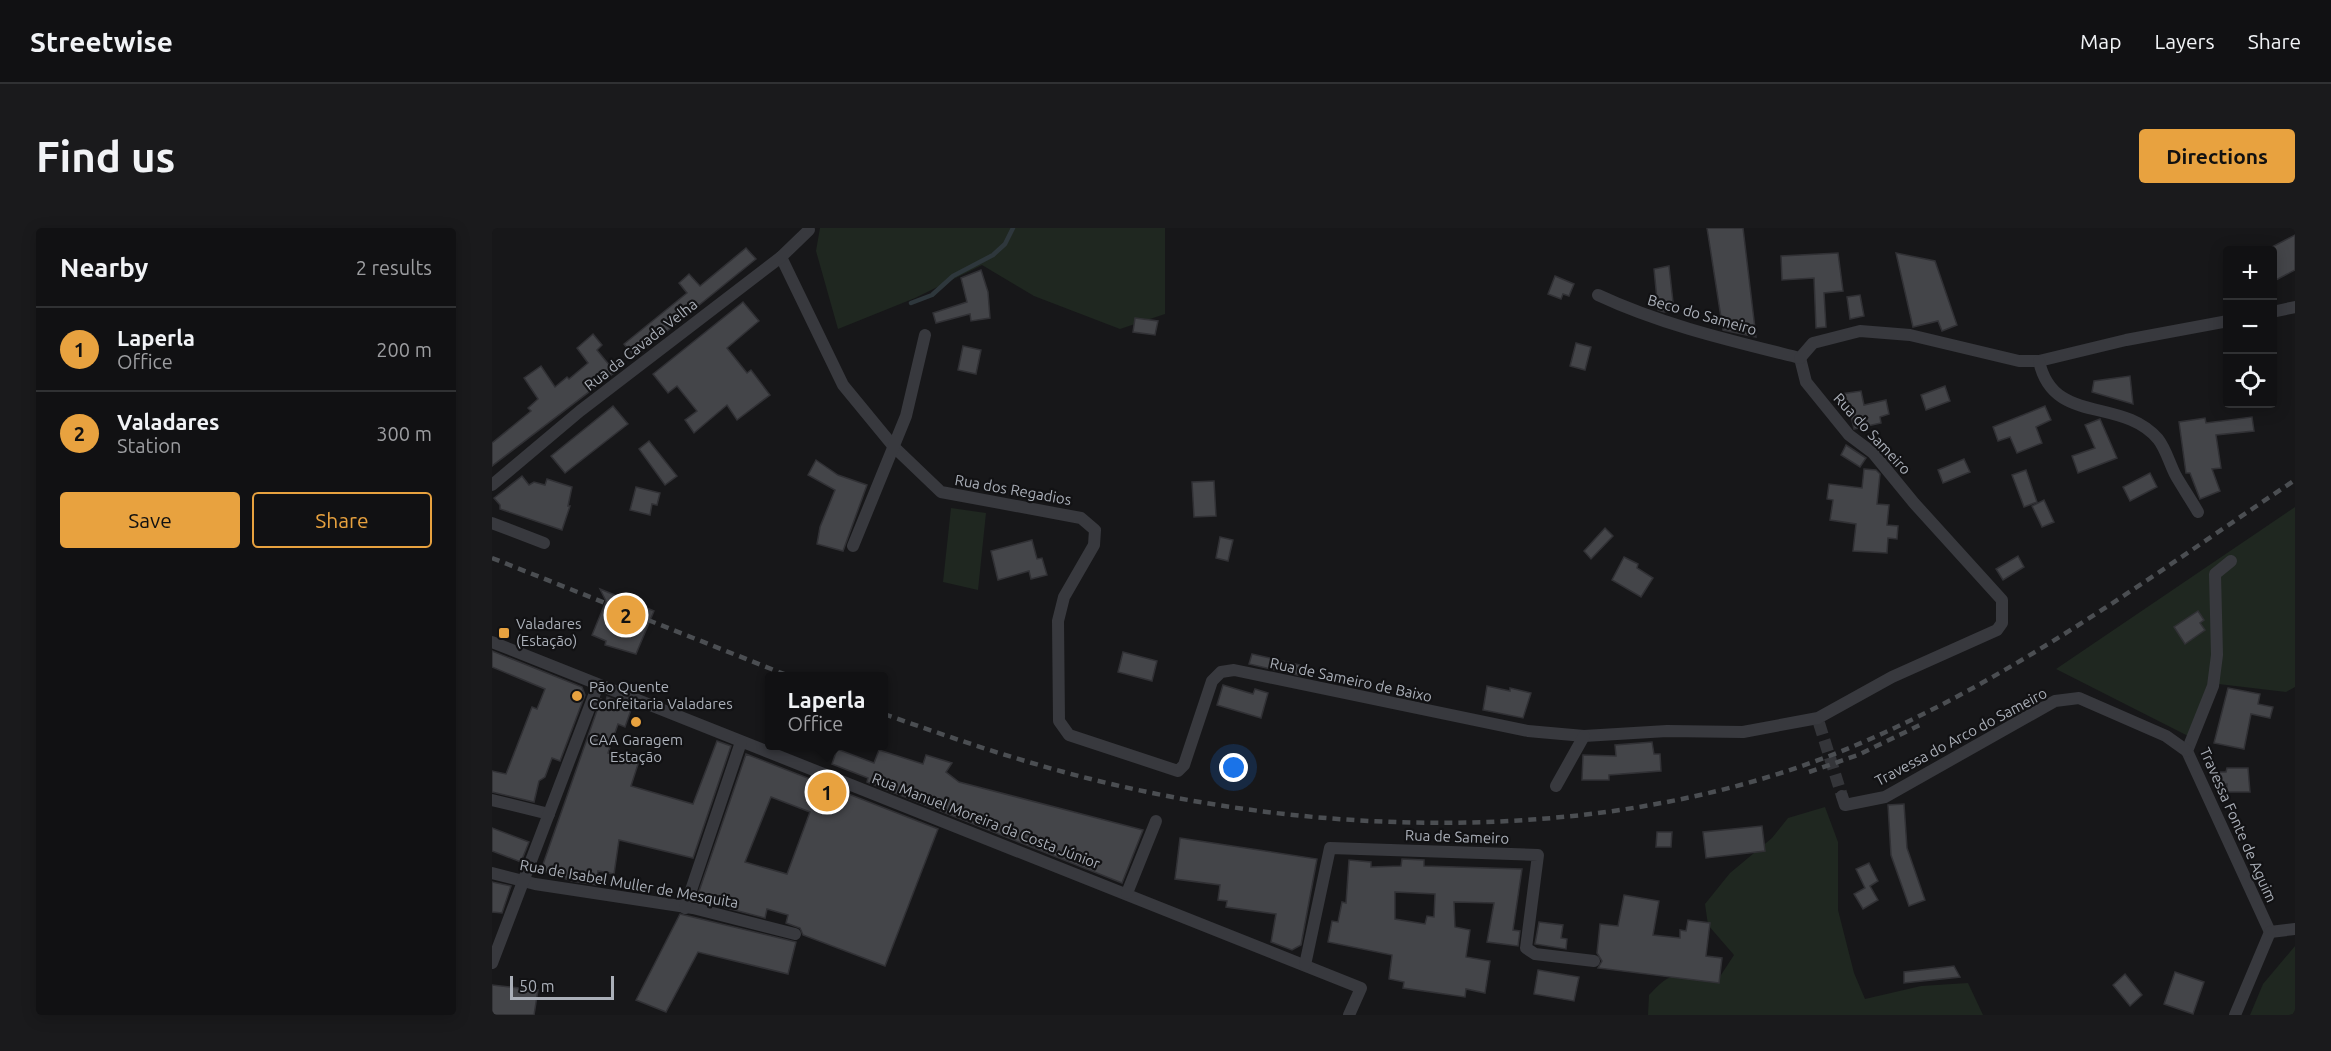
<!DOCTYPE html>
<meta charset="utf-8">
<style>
:root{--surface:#111113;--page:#1a1a1c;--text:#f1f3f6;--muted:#9c9da0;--line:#303133;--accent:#e8a23f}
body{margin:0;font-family:Ubuntu,sans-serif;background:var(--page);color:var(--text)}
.controls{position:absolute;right:18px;top:18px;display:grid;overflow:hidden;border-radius:6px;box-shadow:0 3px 15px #0003}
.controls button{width:54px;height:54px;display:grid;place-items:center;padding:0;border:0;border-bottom:2px solid var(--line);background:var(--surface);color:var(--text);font:30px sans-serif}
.scale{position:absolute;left:18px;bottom:15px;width:104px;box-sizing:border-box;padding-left:6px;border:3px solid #aaafb8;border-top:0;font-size:16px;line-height:21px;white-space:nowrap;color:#aaafb8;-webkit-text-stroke:4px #121214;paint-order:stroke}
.you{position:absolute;left:742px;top:540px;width:21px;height:21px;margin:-15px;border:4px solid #fff;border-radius:50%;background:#1a73e8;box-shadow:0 0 0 9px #1a73e833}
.badge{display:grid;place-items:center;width:39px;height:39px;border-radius:50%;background:var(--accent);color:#111;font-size:20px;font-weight:700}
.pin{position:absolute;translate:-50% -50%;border:3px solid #fff;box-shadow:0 2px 6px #0006}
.popup{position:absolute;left:273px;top:444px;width:123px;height:78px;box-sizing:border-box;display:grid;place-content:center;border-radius:6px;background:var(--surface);filter:drop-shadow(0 2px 4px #0005);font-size:20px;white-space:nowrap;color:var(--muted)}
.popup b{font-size:22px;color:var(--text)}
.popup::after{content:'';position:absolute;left:50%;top:100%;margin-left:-12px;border:12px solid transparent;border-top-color:var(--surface)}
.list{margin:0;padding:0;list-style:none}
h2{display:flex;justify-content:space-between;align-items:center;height:78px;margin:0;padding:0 24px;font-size:26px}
h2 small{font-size:20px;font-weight:400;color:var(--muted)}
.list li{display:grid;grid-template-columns:39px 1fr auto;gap:18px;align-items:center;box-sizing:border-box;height:84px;padding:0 24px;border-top:2px solid var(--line)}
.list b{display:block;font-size:22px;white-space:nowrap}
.list p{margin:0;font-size:20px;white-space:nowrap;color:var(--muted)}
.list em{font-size:20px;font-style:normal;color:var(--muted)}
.actions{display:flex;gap:12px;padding:18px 24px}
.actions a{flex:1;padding:14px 0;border:2px solid var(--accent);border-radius:6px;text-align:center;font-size:21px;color:var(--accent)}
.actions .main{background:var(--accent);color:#111}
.icon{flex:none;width:33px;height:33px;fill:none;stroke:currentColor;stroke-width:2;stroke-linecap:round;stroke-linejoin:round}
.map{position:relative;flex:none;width:1803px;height:787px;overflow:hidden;border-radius:6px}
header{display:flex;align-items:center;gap:36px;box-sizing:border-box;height:84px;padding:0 30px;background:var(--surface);border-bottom:2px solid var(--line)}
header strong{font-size:28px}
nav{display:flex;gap:33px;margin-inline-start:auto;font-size:21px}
.intro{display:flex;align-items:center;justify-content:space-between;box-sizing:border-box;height:144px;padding:0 36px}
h1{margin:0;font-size:42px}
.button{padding:15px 27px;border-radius:6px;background:var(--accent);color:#111;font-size:21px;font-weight:700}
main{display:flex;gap:36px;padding:0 36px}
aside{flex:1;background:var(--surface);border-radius:6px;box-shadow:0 3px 15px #0003}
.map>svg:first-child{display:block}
</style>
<header>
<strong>Streetwise</strong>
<nav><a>Map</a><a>Layers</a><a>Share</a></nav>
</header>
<div class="intro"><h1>Find us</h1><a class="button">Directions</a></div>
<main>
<aside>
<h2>Nearby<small>2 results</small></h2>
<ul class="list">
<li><span class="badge">1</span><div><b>Laperla</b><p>Office</p></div><em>200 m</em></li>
<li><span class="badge">2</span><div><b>Valadares</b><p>Station</p></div><em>300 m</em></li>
</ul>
<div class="actions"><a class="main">Save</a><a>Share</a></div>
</aside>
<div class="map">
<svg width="1803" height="787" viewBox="0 0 1803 787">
<rect width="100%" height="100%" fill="#171719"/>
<g fill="#1f2720">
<polygon points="328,0 673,0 673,86 628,101 542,68 490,37 423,70 346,101 324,23"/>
<polygon points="1803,279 1803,459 1794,464 1718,455 1700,510 1564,441"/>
<polygon points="459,280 494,285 486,362 451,354"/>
<path d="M 1333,579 L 1346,614 L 1346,682 L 1362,745 L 1373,771 L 1429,758 L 1476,755 L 1491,787 L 1156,787 L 1157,767 C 1183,738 1191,746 1227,750 L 1242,727 L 1216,697 L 1213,676 L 1238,645 L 1280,610 L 1296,590 Z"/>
<polygon points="1803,718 1803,787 1758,787 1771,756"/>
</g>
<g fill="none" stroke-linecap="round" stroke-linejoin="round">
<polyline stroke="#2e373c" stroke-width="4.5" points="419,75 440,67 461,48 501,27 513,16 521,0"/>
</g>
<g fill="#444549" stroke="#313135" stroke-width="1.5" fill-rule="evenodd">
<polygon points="1215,0 1251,0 1264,109 1231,102"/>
<polygon points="1803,7 1803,42 1784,52 1780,45 1780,19"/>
<polygon points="254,20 264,31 143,129 132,116 195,65 187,55 197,46 208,58"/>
<polygon points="1346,25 1351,63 1332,65 1334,99 1324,100 1322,50 1290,52 1289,28"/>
<polygon points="1404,25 1443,33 1465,97 1450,103 1446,93 1421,99"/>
<polygon points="1177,38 1182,83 1172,84 1166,82 1162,41"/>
<polygon points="489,42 496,64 498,90 479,93 478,86 444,95 441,85 475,74 469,50"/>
<polygon points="1063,48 1082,56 1077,68 1071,66 1069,71 1056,66"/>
<polygon points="1368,67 1372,88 1358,91 1355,69"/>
<polygon points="251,74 267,93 235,120 255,145 259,142 278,167 245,192 235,177 202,205 193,192 205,183 185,158 176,165 161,146"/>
<polygon points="643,90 666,93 663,107 641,104"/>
<polygon points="101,106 110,117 105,122 123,144 0,238 0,215 39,183 36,180 46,171 32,150 49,138 63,159 75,149 77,151 96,135 85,120"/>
<polygon points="1084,115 1099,119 1093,142 1078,138"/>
<polygon points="471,118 489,122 484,146 466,142"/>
<polygon points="1638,148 1641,176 1600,164 1602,153"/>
<polygon points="1453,158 1458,173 1434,182 1429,167"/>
<polygon points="1369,163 1372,177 1394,172 1397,186 1388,189 1389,195 1362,201 1358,183 1352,184 1349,166"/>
<polygon points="121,178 136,196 73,245 59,228"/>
<polygon points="1553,178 1559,192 1544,199 1550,215 1525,225 1518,209 1506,213 1501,199"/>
<polygon points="1760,189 1762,203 1724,207 1729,240 1720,241 1728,263 1708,271 1698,245 1694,245 1687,194 1713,190 1714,195"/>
<polygon points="1608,191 1625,230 1586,245 1580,228 1603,220 1593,197"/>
<polygon points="157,213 185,248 173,257 147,221"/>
<polygon points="1354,217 1374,230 1368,239 1349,227"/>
<polygon points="1472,231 1478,244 1451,255 1446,242"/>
<polygon points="324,232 346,247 375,257 351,323 325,316 328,299 343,262 316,247"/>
<polygon points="1372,241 1384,242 1388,246 1385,276 1397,277 1395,297 1406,298 1405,311 1396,310 1395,325 1361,323 1364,296 1338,292 1341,272 1335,271 1337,256 1370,260"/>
<polygon points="1534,242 1545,274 1532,279 1520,247"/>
<polygon points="1658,245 1665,259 1638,273 1631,259"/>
<polygon points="30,248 37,257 42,254 53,257 55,251 80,259 76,278 78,278 70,302 8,281 8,277 2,270"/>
<polygon points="722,253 724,288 702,289 700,254"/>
<polygon points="144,259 168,265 165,277 160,276 158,287 138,282"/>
<polygon points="1552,272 1562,294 1550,299 1540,278"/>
<polygon points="1113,300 1121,308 1099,331 1092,323"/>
<polygon points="728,309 741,312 736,333 724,330"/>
<polygon points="540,312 545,331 550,330 555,347 539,351 537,343 506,352 499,323"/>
<polygon points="1526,328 1532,339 1511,352 1504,341"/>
<polygon points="1132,329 1146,336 1145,340 1161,350 1149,369 1120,352"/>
<polygon points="108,361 162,383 144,426 113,417 114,413 100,407 114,373"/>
<polygon points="1706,383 1712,392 1708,395 1713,402 1693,416 1682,399"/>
<polygon points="0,423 90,459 93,467 68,533 60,530 53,549 47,553 42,574 0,564 0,543 14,546 40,479 45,481 53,461 0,439"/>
<polygon points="631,424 665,433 660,453 626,444"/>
<polygon points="760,426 808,437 806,447 757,436"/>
<polygon points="731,457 761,466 763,461 776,465 769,490 725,477"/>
<polygon points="995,458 1018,463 1018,460 1039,465 1031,490 991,482"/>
<polygon points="1736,460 1768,466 1766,476 1781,479 1778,490 1759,486 1752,521 1722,515"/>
<polygon points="115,469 140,479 133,499 126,496 116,525 147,533 139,558 201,576 225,513 239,518 201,630 127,612 122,646 106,643 104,657 80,653 49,642 109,471 114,473"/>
<polygon points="1160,514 1162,526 1168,526 1169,543 1117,547 1117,552 1090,552 1091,527 1124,528 1123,517"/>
<polygon points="345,521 382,535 387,522 431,536 434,527 460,535 454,544 467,554 651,602 630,655 375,554 376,550 340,536"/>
<path d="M 254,526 L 446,601 L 393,738 L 311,707 L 308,700 L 294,695 L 296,687 L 275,681 L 273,690 L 204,672 ZM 279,569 L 318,584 L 295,646 L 253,634 Z"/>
<polygon points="1735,540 1756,540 1758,564 1734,564 1735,556 1726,557 1727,544 1734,544"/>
<polygon points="1412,576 1415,620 1433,672 1417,678 1399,627 1396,577"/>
<polygon points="1270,598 1273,623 1214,630 1211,604"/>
<polygon points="0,600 37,614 29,634 0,623"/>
<polygon points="1165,604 1180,604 1179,619 1164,619"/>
<polygon points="688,610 825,631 809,717 800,722 779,714 784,686 734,679 735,673 726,672 728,657 683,651"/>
<path d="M 910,631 L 932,632 L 932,638 L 1030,641 L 1021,702 L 1028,703 L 1026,718 L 995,714 L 1002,675 L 962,674 L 963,699 L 978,702 L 974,729 L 998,733 L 993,765 L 974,761 L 973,769 L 911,760 L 912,754 L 897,751 L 900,727 L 836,714 L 840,693 L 846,694 L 850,674 L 854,675 L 857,632 L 879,634 L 879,639 L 909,638 ZM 903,664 L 943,666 L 942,689 L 935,688 L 933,696 L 903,691 Z"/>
<polygon points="1377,635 1386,653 1378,658 1386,672 1371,681 1362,666 1373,660 1364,641"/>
<polygon points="0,654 19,658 10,685 0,684"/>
<polygon points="1132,667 1167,673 1161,707 1188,710 1188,702 1194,703 1196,692 1218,695 1214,728 1230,730 1227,755 1106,740 1110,733 1105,725 1108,696 1126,698"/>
<polygon points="188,686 304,714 296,746 206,724 174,784 144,772"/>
<polygon points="1047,694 1071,697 1069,710 1075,711 1074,721 1043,716"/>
<polygon points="1462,738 1468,749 1412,755 1412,744"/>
<polygon points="1046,742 1087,749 1082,773 1042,766"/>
<polygon points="1683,744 1712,754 1701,786 1672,776"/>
<polygon points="1633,746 1650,767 1638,778 1621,757"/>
<polygon points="0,757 46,762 42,787 0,787"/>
</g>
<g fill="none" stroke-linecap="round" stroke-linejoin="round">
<polyline stroke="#343539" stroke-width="12" stroke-dasharray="12 6" stroke-linecap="butt" points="1327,495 1350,568"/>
<g stroke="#38393e" stroke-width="12">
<polyline points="289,29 351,157 402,219 449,264 589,290 603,302 602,317 572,369 566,393 567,493 577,507 686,543 692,537 720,453 729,444 742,442 1036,503 1092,508 1175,503 1251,504 1326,490 1400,449 1505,402 1510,395 1510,372 1422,275 1381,225 1357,207 1314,154 1308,130"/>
<path d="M 1106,67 C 1170,97 1240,113 1308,130"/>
<polyline points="1780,84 1803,79"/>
<polyline points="1308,130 1321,115 1368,103 1418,107 1527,133 1547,133 1634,112 1736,93"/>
<path d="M 1547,133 C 1561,198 1629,168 1666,211 C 1674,221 1678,237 1684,248 C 1691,260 1699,272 1706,284"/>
<polyline points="0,257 88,183 289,29 317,2"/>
<polyline points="0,295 52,315"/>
<polyline points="361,318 414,188 433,107"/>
<polyline points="1739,333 1723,346 1725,427 1721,458 1695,523 1778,704"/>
<polyline points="0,414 869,760 857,787"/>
<polyline points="1064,558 1092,508"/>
<polyline points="1350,568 1353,577 1393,569 1563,473 1587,470 1674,508 1695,523"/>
<polyline points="0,572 57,586"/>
<polyline points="0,645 43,656 201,680 303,706"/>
<polyline points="635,665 664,593"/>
<polyline points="193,680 249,514"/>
<polyline points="1778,704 1803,701"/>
<polyline points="0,735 106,457"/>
<polyline points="813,737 838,620 1046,627 1034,720 1043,726 1102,733"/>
<polyline points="1743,787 1778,704"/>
</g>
<g stroke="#4b4e52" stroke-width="4.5" stroke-dasharray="8 6" stroke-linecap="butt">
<polyline points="0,330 297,448"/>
<path d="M 392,486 C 457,509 521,531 587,548 C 833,612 1125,618 1362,518 C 1521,451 1661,347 1803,252"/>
<polyline points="1317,544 1366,527 1430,496"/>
</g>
</g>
<g fill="#e8a23f" stroke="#121214" stroke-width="2">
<rect x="6" y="399" width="12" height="12" rx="3"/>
<circle cx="85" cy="468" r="6"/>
<circle cx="144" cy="494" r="6"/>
</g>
<g text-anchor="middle" stroke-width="4.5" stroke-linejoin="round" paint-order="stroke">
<g font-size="15" fill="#aaafb8" stroke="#121214">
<text transform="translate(1210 87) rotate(16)" y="5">Beco do Sameiro</text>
<text transform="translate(149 117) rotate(-38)" y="5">Rua da Cavada Velha</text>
<text transform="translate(1380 206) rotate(47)" y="5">Rua do Sameiro</text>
<text transform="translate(521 262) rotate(10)" y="5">Rua dos Regadios</text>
<text transform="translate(859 452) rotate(12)" y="5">Rua de Sameiro de Baixo</text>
<text transform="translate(1469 509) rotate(-28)" y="5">Travessa do Arco do Sameiro</text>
<text transform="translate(494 593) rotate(21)" y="5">Rua Manuel Moreira da Costa Júnior</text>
<text transform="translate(1746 597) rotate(66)" y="5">Travessa Fonte de Aguim</text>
<text transform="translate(965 609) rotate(2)" y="5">Rua de Sameiro</text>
<text transform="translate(137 656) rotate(10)" y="5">Rua de Isabel Muller de Mesquita</text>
</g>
<g font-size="15" fill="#aaafb8" stroke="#121214" text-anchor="start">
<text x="24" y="401">Valadares<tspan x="24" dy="17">(Estação)</tspan></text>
<text x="97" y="464">Pão Quente<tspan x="97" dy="17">Confeitaria Valadares</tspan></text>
<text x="144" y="517" text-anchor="middle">CAA Garagem<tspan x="144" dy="17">Estação</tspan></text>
</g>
</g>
</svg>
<div class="controls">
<button>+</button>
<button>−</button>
<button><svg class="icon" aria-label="locate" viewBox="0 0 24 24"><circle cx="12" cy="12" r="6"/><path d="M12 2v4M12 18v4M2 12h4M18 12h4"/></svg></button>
</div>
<div class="scale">50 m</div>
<div class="you"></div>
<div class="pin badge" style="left:335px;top:564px">1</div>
<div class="popup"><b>Laperla</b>Office</div>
<div class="pin badge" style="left:134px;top:387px">2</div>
</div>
</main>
